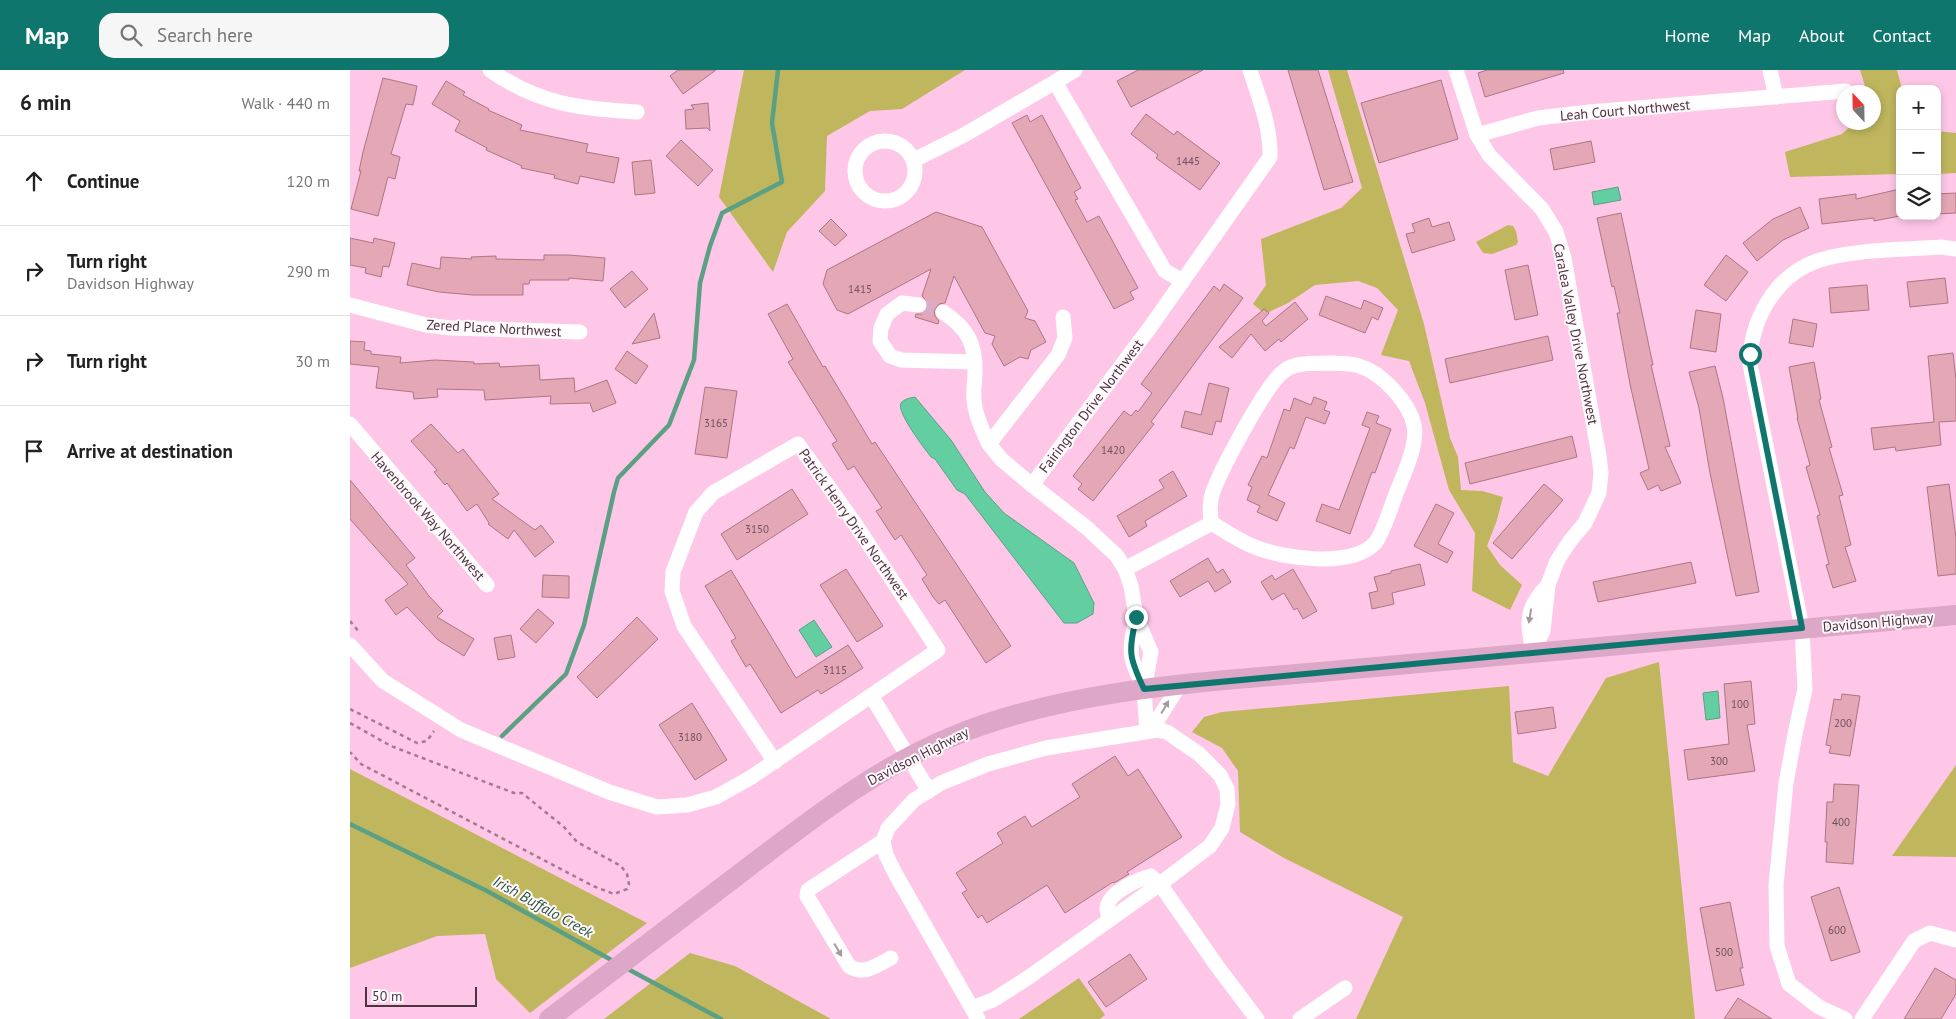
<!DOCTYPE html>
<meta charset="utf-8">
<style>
:root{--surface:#fff;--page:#f6f6f6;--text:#222;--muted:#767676;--line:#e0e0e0;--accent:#0f766e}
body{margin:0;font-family:"PT Sans",sans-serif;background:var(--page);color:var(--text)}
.controls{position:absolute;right:15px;top:15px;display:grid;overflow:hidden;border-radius:10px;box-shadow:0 2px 8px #0003}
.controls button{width:45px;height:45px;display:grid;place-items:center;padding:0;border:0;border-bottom:1px solid var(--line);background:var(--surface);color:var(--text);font:25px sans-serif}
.compass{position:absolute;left:1486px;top:15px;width:45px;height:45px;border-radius:50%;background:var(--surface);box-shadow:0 2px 8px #0003;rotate:338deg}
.scale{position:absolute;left:15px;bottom:12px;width:112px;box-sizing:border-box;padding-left:5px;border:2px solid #4a3441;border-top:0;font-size:14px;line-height:18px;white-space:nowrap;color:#4a3441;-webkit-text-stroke:4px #fff9fc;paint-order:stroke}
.stop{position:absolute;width:15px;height:15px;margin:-11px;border:4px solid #0f766e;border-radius:50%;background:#fff}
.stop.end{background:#0f766e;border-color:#fff;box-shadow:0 1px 5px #0008}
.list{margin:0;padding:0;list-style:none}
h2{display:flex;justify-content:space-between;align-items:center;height:65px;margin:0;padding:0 20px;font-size:21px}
h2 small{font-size:16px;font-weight:400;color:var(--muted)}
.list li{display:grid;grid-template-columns:32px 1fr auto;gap:15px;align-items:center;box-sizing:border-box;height:90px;padding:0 20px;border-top:1px solid var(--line)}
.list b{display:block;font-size:19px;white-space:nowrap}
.list p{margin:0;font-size:16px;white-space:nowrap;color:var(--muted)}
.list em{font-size:16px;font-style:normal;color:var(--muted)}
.icon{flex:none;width:28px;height:28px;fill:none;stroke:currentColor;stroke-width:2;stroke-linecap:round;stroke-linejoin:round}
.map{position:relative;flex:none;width:1606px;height:949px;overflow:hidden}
header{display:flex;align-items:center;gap:30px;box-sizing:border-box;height:70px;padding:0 25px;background:var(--accent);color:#fff}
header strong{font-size:24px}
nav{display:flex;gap:28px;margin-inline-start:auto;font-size:18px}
.search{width:350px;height:45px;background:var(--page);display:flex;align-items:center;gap:12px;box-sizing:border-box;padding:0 18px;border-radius:15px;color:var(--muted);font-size:19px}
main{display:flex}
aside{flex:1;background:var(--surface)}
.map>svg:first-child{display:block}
</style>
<header>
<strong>Map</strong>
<div class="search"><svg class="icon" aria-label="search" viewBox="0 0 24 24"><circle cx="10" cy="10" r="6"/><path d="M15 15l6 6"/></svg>Search here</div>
<nav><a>Home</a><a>Map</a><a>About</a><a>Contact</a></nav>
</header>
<main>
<aside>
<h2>6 min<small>Walk · 440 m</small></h2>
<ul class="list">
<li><svg class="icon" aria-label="ahead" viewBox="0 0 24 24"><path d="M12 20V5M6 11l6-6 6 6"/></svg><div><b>Continue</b></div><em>120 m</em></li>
<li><svg class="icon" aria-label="right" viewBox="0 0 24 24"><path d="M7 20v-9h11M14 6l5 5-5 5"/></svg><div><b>Turn right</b><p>Davidson Highway</p></div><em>290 m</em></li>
<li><svg class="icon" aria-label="right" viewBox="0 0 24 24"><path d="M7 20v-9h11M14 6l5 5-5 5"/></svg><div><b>Turn right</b></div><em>30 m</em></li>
<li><svg class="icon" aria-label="arrive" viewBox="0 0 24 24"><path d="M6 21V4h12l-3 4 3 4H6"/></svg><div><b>Arrive at destination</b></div></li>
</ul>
</aside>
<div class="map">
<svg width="1606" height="949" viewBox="0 0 1606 949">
<rect width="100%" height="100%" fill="#fec7e7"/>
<g fill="#bfb65e">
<polygon points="394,0 615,0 552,39 520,41 477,66 475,121 437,162 423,202 369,127"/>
<polygon points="978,0 997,0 1074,254 1100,368 1108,387 1111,420 1132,421 1153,427 1147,450 1137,476 1150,495 1172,515 1160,540 1122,521 1125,463 1099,420 1075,333 1059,291 1031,285 1048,240 1027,218 1008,211 965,215 938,233 915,244 903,234 916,215 911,169 991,138 1012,118"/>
<polygon points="1510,0 1547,0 1552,19 1550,19 1550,104 1440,107 1435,82 1492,64 1504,53 1524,52 1524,22 1517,22"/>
<polygon points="1587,61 1606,63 1606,103 1587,104"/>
<polygon points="1158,155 1163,156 1166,161 1168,172 1166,175 1142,184 1133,183 1126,172"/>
<polygon points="1309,592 1345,949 1006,949 1053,847 934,788 890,762 888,701 872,678 842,662 854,647 872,642 1159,616 1163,692 1198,706 1256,608"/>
<polygon points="1606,695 1606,787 1542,786"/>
<polygon points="0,699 297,853 180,943 146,909 135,864 87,866 0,898"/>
<polygon points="340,883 385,896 481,949 254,949"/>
<polygon points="729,908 755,945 750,949 669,949"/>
</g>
<g fill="#63cea1" stroke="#5ca084">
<polygon points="1268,117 1271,130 1244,135 1242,122"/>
<path d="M 565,327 L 601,370 L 635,422 L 654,443 L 724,493 L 744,533 L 743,544 L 727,553 L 714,553 L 615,424 L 607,420 L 585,389 L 581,387 C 575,379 546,342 551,333 C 554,329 560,328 565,327 Z"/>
<polygon points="464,550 482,577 466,587 449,560"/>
<polygon points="1368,621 1370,648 1356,650 1353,623"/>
</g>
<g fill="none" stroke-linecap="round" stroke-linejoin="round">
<g stroke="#5ca084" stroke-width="4.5">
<polyline points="152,666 216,604 234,555 264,422 268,408 319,355 344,290 350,213 360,176 372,143 432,112 422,53 428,0"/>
<polyline points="0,754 137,821 265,892"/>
<polyline points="276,898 371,949"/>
</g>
</g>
<g fill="#e4a7b5" stroke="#ae7583">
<polygon points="328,0 366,0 333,24 320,6"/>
<polygon points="788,0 853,0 781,37 767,11"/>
<polygon points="938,0 968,0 1003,112 974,120"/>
<polygon points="1137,0 1213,0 1214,3 1135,27 1128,3"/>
<polygon points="33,8 67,16 63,35 56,34 41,84 50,87 45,109 38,107 28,146 1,139 11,101 9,101 13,82"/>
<polygon points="1091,10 1108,69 1029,93 1011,33"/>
<polygon points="96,11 115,22 113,25 139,39 138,40 172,55 170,60 238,74 236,82 269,88 264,113 230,106 228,114 204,108 205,105 171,98 172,96 136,80 137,78 105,61 110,51 82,34"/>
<polygon points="358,33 360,61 357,58 336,59 335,40 344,39 341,35"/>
<polygon points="796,44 824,65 827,61 870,93 850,120 806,88 808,85 781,64"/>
<polygon points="677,45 680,52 692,45 731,118 724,122 728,129 725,130 737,152 749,146 788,218 780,222 784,229 764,239 662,53"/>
<polygon points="331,70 363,100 348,116 316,86"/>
<polygon points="1241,71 1245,92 1204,100 1200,79"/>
<polygon points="301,90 305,123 285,125 282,92"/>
<polygon points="1550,119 1550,146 1524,151 1524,148 1472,154 1469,129 1506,124 1506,129"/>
<polygon points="1606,123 1606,143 1587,144 1587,124"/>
<polygon points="1450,137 1459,158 1433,170 1407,191 1393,173 1423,149"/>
<polygon points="586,142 632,157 678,241 675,248 685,251 696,272 681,280 678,289 670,287 654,296 642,274 645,266 635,263 604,206 595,233 589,234 584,241 585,246 589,251 588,254 565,247 566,244 572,244 576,241 578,237 577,231 572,226 581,199 498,244 487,240 473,214 477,200"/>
<polygon points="1271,143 1303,295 1301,295 1320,376 1315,377 1331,413 1311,421 1308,415 1298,420 1290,403 1299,399 1280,314 1267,243 1270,243 1264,216 1262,217 1247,148"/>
<polygon points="1079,148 1082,157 1099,152 1105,170 1062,183 1056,164 1065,162 1062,154"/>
<polygon points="481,149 497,165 485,176 469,161"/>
<polygon points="0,168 23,173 24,168 45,173 39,197 33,196 31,207 15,203 16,198 0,195"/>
<polygon points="194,185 219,185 255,188 253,211 219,208 219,210 180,210 179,214 173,214 173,225 123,225 89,222 57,215 62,193 90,199 91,187 122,189 121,187 146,186 146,189 194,190"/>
<polygon points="1376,185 1398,202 1376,231 1354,215"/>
<polygon points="1178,195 1188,245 1165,250 1155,200"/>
<polygon points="282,201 298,219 275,238 260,219"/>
<polygon points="1595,208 1598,233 1560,237 1557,212"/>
<polygon points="874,214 893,228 801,352 804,354 743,431 728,419 732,414 723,406 774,341 781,346 786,340 788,342 802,323 791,314 864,216 870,221"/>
<polygon points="1517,215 1519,240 1481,243 1479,218"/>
<polygon points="976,226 1011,239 1014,230 1033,238 1028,250 1022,247 1015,263 969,245"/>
<polygon points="945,232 958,249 931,272 929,269 915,281 901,264 882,288 869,277 914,239 919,243 912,251 916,256"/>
<polygon points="437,234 473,297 475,296 522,374 525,372 661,576 636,593 595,530 589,534 583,527 572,509 577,505 551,465 545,470 526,441 532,438 504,396 498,400 482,374 487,371 438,292 443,289 418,244"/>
<polygon points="1346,240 1371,244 1366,282 1340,278"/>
<polygon points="304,243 310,268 282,274"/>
<polygon points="1443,249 1467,254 1463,277 1439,273"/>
<polygon points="1198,266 1203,290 1100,313 1095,289"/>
<polygon points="0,271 15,272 14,280 21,281 21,284 51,287 50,293 85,290 124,292 124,294 149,293 150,297 189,295 190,310 224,308 225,322 257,310 266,333 243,342 240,333 200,334 201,326 135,330 134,320 87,319 88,327 64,329 63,322 26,318 29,297 0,294"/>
<polygon points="277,281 298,296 286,314 265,299"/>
<polygon points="1603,283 1606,310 1606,351 1589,352 1591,375 1546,381 1545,377 1524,380 1521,358 1584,352 1578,286"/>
<polygon points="1464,292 1471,329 1469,330 1482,377 1479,378 1493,425 1489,426 1501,475 1495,477 1506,511 1483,518 1476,495 1479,494 1467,446 1470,445 1456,397 1460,395 1447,348 1448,348 1439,297"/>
<polygon points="1365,296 1373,328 1409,522 1386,526 1360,403 1349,338 1339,302"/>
<polygon points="859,313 879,318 871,352 866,351 862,365 831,357 835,341 851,345"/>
<polygon points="355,317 387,321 377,388 345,384"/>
<polygon points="964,327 977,332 974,340 980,342 975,354 956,347 944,379 940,377 918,425 935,433 927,451 907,442 910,436 897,430 902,417 898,415 912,386 917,388 934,339 940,341 944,328 961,335"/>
<polygon points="1017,342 1029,346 1026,353 1041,359 1025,403 1022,402 1000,464 966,451 972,434 989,440 1020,358 1012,355"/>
<polygon points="81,354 108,383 113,379 149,424 142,429 185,460 191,455 204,472 185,487 164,460 158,469 138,454 139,453 127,434 117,441 97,413 95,415 84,402 87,400 61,371"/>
<polygon points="1222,366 1227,387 1120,414 1115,393"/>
<polygon points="823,401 837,426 795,451 797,456 779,467 767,446 814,418 809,410"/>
<polygon points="0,410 65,488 56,495 79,526 93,541 87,547 124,569 114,586 88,570 57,537 46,545 35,530 58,514 0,449"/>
<polygon points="1194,414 1213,430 1162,489 1143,473"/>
<polygon points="1599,414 1606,468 1606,504 1588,506 1577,417"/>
<polygon points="442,419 458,444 387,490 371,464"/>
<polygon points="1086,434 1104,443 1088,474 1103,482 1097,493 1064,476"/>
<polygon points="858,488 867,503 873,499 881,512 865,522 858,511 830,527 820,511"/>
<polygon points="1341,492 1346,513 1248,532 1243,512"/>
<polygon points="1070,494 1075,515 1042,523 1044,534 1022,539 1019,523 1028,521 1024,507 1041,503 1041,501"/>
<polygon points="496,499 533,556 507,572 470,515"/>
<polygon points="943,499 967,541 953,549 947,538 944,540 934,523 922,530 911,512 922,505 925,510"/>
<polygon points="381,500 446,608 498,575 513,598 471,624 468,620 431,643 400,594 396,597 381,571 386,568 355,516"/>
<polygon points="193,505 219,506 219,528 192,527"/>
<polygon points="188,539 204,553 186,573 170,559"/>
<polygon points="287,547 308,569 247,628 227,607"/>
<polygon points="161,565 165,587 148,590 144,568"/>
<polygon points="1401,611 1405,654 1397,655 1405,701 1338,710 1334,680 1379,674 1374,614"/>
<polygon points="1492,624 1510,626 1500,686 1479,683 1481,676 1476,675 1484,629 1491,630"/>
<polygon points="342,633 377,690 345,710 309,655"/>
<polygon points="1203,637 1206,658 1168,664 1165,642"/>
<polygon points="765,686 778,706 788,699 832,767 777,802 779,804 764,813 763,812 715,843 697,815 637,853 632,845 628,848 612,823 617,820 606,803 653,773 647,763 675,746 682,757 730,727 722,714"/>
<polygon points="1484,714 1509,715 1503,794 1476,792 1477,772 1475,772 1477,732 1483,732"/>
<polygon points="1489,817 1510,882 1481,891 1461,827"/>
<polygon points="1380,832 1393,898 1390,898 1394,915 1366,921 1350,838"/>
<polygon points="780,884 797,909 756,937 738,912"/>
<polygon points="1585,898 1606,910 1606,924 1591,949 1554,949"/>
<polygon points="1388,928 1422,949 1374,949"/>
</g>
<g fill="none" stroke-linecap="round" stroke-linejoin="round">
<polyline stroke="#daaac6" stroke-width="15" stroke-dasharray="15 8" stroke-linecap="butt" points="569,235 593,242"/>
<g stroke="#a17b91" stroke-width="2.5" stroke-dasharray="4 4" stroke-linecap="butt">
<polyline points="0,551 10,563"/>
<polyline points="0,639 67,673 77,671 84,661"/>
<polyline points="0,653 41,676 164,723 172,723 214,757 227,772 271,796 277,804 279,814 277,819 264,824 243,816 11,694 0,682"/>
</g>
<g stroke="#fff" stroke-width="15">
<path d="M 140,0 C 190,35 229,38 287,42"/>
<polyline points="725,0 705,12 815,201 833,211"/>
<polyline points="1106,0 1127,65 1139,85 1192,139 1206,162 1214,188 1249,386 1251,403 1249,423 1235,453 1220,471 1207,491 1198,515 1193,561 1183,582"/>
<polyline points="1420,0 1426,27"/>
<polyline points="1127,65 1188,48 1239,42 1496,21"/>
<circle cx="535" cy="101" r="30"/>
<polyline points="564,90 614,65 705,12"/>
<polyline points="0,235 76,255 101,258 230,262"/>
<polyline points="569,235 552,233 537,244 531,258 530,271 540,286 551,290 625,292"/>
<path d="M 593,242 C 617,258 626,273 625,303 C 625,311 623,321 624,330 C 625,345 632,360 639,374"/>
<path d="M 982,293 C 991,294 1001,293 1009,296 C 1031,302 1059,332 1064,355 C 1068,374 1054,404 1047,421 C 1042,434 1033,464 1025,473 C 1002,498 933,489 905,477 C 889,471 876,462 862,453 C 859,441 859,431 864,419 C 873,396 916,314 934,301 C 947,291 967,294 982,293 Z"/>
<polyline points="0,354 137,515"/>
<polyline points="682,415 652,390 639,374 708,285 715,268 713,247"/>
<polyline points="775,499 862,453"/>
<path d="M 786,547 C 779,583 778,585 794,619"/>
<polyline points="0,575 33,611 111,660 259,722 307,737 337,735 366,727 400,708 588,580 506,455 448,374 363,423 346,442 323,502 322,521 334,556 425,692"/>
<path d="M 1183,582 C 1177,552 1175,538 1198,515"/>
<polyline points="522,627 579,721"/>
<polyline points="807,660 808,649 829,616"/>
<path d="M 797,661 L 794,619 L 801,582 L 786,547 L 781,516 L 775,499 L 767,486 L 737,458 L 682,415 L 801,256 L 920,87 C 921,57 909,28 900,0"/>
<path d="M 533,771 L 458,820 L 457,826 L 499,896 C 514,906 527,895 541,888"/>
<path d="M 760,849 C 759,846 756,841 757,838 C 758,823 788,809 801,806 L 810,814 L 867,896 L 907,949"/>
<polyline points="622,938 643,930 679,907 810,814 860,776 872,758 878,734 877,719 870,705 849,684 817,662 807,660 696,678 638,694 591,713 564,730 538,758 533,771 536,785 546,805 628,949"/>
<polyline points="950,949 995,918"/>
<path d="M 1495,949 L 1469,937 L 1439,914 L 1427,876 L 1426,815 L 1436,713 L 1446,659 L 1455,619 L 1452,558 L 1400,294 C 1400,251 1425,204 1470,190 C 1507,179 1553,180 1591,177 L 1606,179"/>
<polyline points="1512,949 1564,871 1580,863 1606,870"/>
</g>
<path stroke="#dda7c8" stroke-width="20" d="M 199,949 C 264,900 328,851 392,802 C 458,752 524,699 601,667 C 726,615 869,612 1003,599 C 1204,580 1405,562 1606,545"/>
</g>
<defs><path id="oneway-solid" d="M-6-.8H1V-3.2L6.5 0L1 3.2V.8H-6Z" transform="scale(1.25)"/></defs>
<g fill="#a49aa0">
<use href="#oneway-solid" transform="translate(1180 546) rotate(99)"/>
<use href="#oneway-solid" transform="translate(815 637) rotate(-60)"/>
<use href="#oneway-solid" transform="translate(488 880) rotate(60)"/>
</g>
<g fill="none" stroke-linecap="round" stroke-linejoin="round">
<path stroke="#0f766e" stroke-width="6" d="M 786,547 C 779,583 778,585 794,619 L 1452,558 L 1400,294 L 1400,284"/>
</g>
<g text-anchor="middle" stroke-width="4" stroke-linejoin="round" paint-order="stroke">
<g font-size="11" fill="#70515e">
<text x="838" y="95">1445</text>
<text x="510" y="223">1415</text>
<text x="366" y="357">3165</text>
<text x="763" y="384">1420</text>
<text x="407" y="463">3150</text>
<text x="485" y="604">3115</text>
<text x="1390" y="638">100</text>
<text x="1493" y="657">200</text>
<text x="340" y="671">3180</text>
<text x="1369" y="695">300</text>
<text x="1491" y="756">400</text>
<text x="1487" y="864">600</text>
<text x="1374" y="886">500</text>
</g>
<g font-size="14" fill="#4a3441" stroke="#fff9fc">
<text transform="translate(1275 40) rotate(-5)" y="5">Leah Court Northwest</text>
<text transform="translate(144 258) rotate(3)" y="5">Zered Place Northwest</text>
<text transform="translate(1226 264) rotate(79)" y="5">Caralea Valley Drive Northwest</text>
<text transform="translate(741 336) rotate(-53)" y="5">Fairington Drive Northwest</text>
<text transform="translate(78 446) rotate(49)" y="5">Havenbrook Way Northwest</text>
<text transform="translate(504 454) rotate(55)" y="5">Patrick Henry Drive Northwest</text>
<text transform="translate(1528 552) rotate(-5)" y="5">Davidson Highway</text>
<text transform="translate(568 686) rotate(-27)" y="5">Davidson Highway</text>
</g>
<g font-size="15" font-style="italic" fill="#285441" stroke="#fff9fc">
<text transform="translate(193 837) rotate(29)" y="5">Irish Buffalo Creek</text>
</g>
</g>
</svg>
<div class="controls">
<button>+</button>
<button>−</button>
<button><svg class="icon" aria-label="layers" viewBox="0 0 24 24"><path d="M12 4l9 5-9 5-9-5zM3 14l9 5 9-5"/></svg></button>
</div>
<svg class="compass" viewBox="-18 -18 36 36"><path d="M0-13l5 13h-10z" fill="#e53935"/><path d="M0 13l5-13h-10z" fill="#767676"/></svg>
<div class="scale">50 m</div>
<div class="stop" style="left:1400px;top:284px"></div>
<div class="stop end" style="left:786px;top:547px"></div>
</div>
</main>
